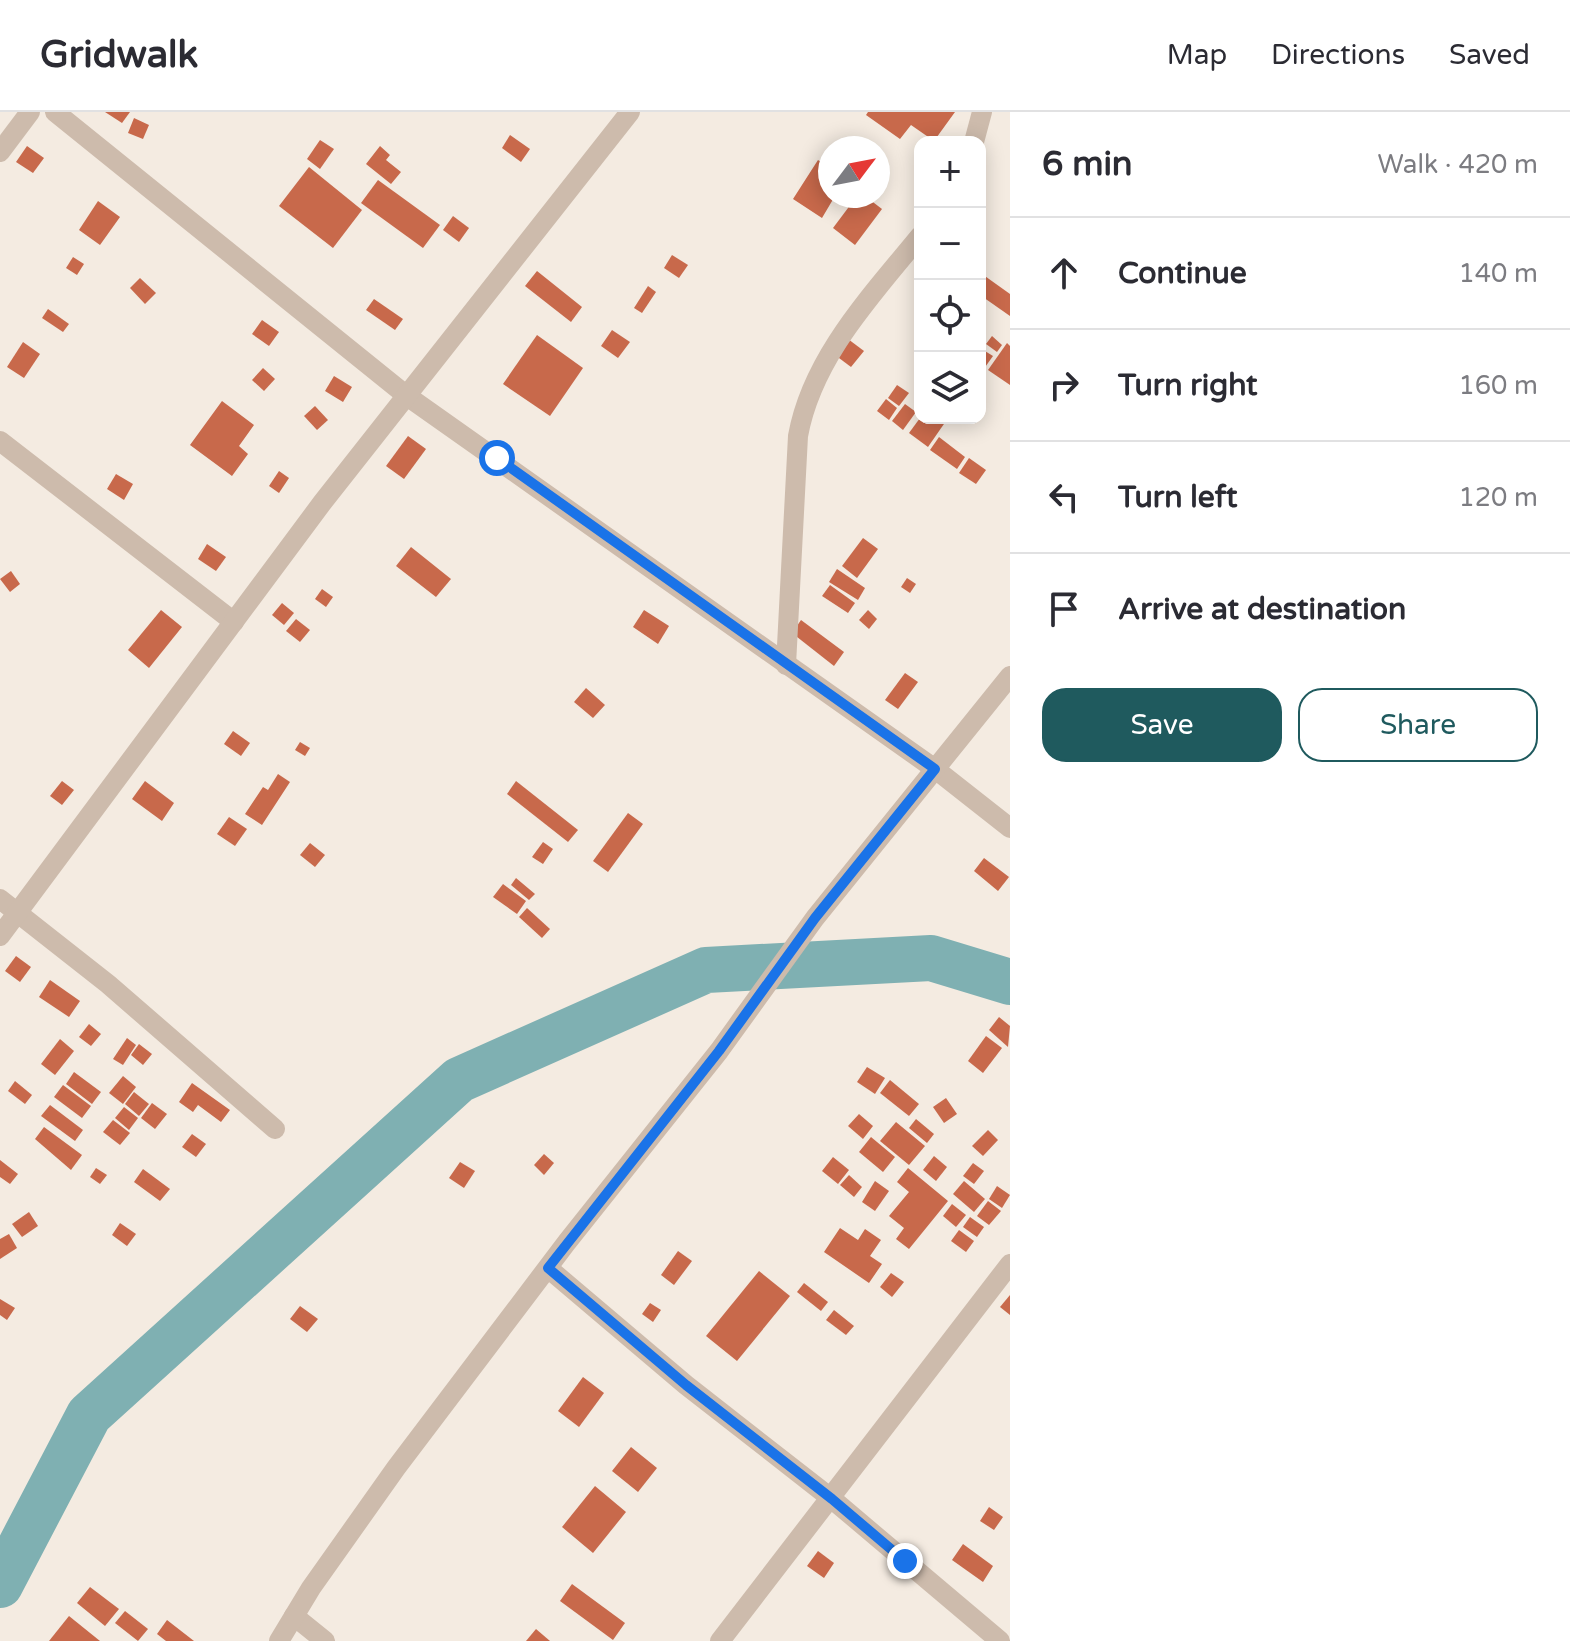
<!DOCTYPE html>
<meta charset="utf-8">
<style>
:root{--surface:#fff;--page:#f7f7f7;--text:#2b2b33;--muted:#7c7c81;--line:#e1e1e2;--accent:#1f5a5e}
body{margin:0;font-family:"Varela Round",sans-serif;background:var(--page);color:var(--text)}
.controls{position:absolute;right:24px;top:24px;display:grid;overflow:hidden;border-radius:16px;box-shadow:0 4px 20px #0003}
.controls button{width:72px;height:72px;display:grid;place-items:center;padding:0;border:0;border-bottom:2px solid var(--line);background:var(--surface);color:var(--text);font:40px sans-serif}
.compass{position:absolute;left:818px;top:24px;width:72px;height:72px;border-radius:50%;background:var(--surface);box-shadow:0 4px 20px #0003;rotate:58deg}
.stop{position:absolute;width:24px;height:24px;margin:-18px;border:6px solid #1a73e8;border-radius:50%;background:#fff}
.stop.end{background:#1a73e8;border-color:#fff;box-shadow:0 2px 8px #0008}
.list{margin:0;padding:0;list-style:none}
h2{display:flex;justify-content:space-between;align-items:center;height:104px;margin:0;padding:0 32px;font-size:34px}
h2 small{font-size:26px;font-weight:400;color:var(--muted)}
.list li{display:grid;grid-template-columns:52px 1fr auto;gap:24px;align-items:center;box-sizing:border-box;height:112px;padding:0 32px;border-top:2px solid var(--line)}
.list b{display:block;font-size:30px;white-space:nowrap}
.list em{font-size:26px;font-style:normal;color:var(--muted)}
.actions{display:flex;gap:16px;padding:24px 32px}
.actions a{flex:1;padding:18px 0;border:2px solid var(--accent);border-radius:24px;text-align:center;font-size:28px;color:var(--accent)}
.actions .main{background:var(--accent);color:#fff}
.icon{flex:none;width:44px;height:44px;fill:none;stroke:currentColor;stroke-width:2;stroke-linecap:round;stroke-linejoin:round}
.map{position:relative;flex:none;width:1010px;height:1529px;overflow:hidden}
header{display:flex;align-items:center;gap:48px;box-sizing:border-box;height:112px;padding:0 40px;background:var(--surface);border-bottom:2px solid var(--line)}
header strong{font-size:38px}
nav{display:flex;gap:44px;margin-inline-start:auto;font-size:28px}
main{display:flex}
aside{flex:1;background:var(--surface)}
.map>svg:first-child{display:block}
</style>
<header>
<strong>Gridwalk</strong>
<nav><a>Map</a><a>Directions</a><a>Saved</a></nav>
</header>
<main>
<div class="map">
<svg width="1010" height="1529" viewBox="0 0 1010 1529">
<rect width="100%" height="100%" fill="#f4ebe1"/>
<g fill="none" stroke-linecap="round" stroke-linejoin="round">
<polyline stroke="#7fb0b2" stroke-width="46" points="0,1473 89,1303 459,968 706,858 931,846 1010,870"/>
</g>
<g fill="#c8694b">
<polygon points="105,0 130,0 122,11"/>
<polygon points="868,0 955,0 934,29 911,13 900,27 866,3"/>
<polygon points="134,6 149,13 143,27 128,21"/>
<polygon points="510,23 530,37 521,50 502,36"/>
<polygon points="320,28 334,37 320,57 307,47"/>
<polygon points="27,34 44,46 33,61 16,50"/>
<polygon points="380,34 390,43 386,48 401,60 391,72 366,52"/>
<polygon points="818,48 830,56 830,84 835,84 822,106 793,87"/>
<polygon points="309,55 362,98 333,136 279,94"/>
<polygon points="378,68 440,113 423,136 361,91"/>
<polygon points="857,84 865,84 882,97 855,133 833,116"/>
<polygon points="98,89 120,105 100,133 79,118"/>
<polygon points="453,104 469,116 459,130 443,118"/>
<polygon points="672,143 688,153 679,166 664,156"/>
<polygon points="73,145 84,152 77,163 66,156"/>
<polygon points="537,159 582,195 571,210 525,174"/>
<polygon points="982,162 1010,182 1010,204 980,183"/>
<polygon points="140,166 156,181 145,192 130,176"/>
<polygon points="648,174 656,180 642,201 634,196"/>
<polygon points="374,187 403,207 395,218 366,198"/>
<polygon points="48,197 69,212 63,220 42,206"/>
<polygon points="262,208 279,220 269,234 252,222"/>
<polygon points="612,218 630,230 618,246 601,234"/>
<polygon points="537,223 583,256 550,304 503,272"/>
<polygon points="992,224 1002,233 997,240 986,232"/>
<polygon points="848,227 864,239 851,255 835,243"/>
<polygon points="23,230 40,242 24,266 7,255"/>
<polygon points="1007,231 1010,234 1010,273 988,258"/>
<polygon points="980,236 993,244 983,258 980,256"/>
<polygon points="263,256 275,267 264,279 252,268"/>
<polygon points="334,264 352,275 343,290 325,279"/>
<polygon points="897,273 909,281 899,294 888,286"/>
<polygon points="886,287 897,296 889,308 877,299"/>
<polygon points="222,289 254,313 239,334 248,342 232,364 190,333"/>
<polygon points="905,292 916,300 903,318 892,309"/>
<polygon points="315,294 328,308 317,318 304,304"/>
<polygon points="920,306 946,309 928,335 909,321"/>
<polygon points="408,324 426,337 404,367 386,354"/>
<polygon points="939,325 965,345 957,357 930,338"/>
<polygon points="969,346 986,358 976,372 959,361"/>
<polygon points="279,359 289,366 279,381 269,374"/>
<polygon points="116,362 133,372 124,388 107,377"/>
<polygon points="863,426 878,437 857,466 842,454"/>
<polygon points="207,432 226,445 216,459 198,447"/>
<polygon points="411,435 451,467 436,485 396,454"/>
<polygon points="837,457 865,476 858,488 829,470"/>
<polygon points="11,459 20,472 10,480 0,467"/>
<polygon points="907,466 916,472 910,481 901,475"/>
<polygon points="830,473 855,491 848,501 822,484"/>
<polygon points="322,477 333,485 326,495 315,487"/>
<polygon points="282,491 294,501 284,513 272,503"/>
<polygon points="161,498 182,515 149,556 128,538"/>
<polygon points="644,498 669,514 658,532 633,515"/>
<polygon points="868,498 877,507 869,517 859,508"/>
<polygon points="296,507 310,518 300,530 286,519"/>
<polygon points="801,508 844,540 834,554 792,521"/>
<polygon points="905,561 918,570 898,597 885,588"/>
<polygon points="586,576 605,593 593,606 574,590"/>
<polygon points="233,619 250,631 241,644 224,632"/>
<polygon points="300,630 310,636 305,644 295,638"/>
<polygon points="278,662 290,670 262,713 245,702 263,675 268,678"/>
<polygon points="62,669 74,678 62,693 50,684"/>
<polygon points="145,669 174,691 162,709 132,687"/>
<polygon points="516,669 578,718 568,730 507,682"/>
<polygon points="628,701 643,712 608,760 593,749"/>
<polygon points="229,705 247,717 235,734 217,722"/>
<polygon points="543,730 553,737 543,752 532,745"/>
<polygon points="310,731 325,743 315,755 300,743"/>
<polygon points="984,746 1009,765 998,779 974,759"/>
<polygon points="516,766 535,782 529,788 511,773"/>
<polygon points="503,772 526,789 517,802 493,785"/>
<polygon points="527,796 550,817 542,826 519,805"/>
<polygon points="16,844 31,855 20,870 5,859"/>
<polygon points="50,868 80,889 69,905 39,885"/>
<polygon points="999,905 1010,914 1008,935 989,918"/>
<polygon points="89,912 101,922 91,934 79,925"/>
<polygon points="986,924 1002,936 983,961 968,949"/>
<polygon points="127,926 136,933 123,953 113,947"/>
<polygon points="60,927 74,939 55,963 41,952"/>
<polygon points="139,932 152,942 143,953 131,943"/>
<polygon points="867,955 885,966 875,982 857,970"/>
<polygon points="74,960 101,980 92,992 66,972"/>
<polygon points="123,964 136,975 123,992 109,981"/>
<polygon points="890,968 919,992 909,1004 880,981"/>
<polygon points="15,969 32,983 25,992 8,979"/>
<polygon points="192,971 230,998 221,1010 198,993 193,1000 179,990"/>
<polygon points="63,973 91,994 82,1006 54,985"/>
<polygon points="134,980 149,992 139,1004 125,992"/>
<polygon points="946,986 957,1002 944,1011 933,995"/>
<polygon points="152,991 167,1002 155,1017 141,1006"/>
<polygon points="50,993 83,1018 75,1029 41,1004"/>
<polygon points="124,995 138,1006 129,1018 115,1006"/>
<polygon points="859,1002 873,1014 863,1027 848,1014"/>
<polygon points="916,1007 934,1022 927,1031 909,1016"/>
<polygon points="113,1008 130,1021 120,1033 103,1020"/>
<polygon points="896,1010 925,1034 909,1053 880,1029"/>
<polygon points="44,1015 82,1043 71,1058 35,1027"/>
<polygon points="988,1018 998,1028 983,1044 972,1034"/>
<polygon points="192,1022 206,1032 196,1045 182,1035"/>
<polygon points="871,1025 895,1045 883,1060 859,1040"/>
<polygon points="544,1042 554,1051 544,1063 534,1053"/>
<polygon points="934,1044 947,1055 936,1069 923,1058"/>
<polygon points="833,1045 849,1058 838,1072 822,1059"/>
<polygon points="0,1048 18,1062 10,1072 0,1065"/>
<polygon points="460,1050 475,1059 464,1076 449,1066"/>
<polygon points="973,1051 984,1059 974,1072 963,1064"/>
<polygon points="96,1056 107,1063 100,1072 90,1065"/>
<polygon points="908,1056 948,1089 909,1137 896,1127 904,1116 889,1104 909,1080 897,1070"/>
<polygon points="143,1057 170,1077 160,1089 134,1070"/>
<polygon points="849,1063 862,1075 854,1085 840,1073"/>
<polygon points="875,1069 889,1079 875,1099 862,1090"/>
<polygon points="964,1069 985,1087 974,1100 953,1082"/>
<polygon points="997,1074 1010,1083 1002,1096 989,1087"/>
<polygon points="988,1089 1001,1099 989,1113 977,1104"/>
<polygon points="952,1092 966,1103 956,1115 943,1104"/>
<polygon points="29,1100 38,1114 22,1125 12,1112"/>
<polygon points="970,1105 984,1115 977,1125 963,1115"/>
<polygon points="120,1111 136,1122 127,1134 112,1123"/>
<polygon points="840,1116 858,1128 865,1117 881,1128 870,1144 882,1152 869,1171 824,1140"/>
<polygon points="959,1118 974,1129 966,1140 951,1129"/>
<polygon points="9,1122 17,1136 0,1147 0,1127"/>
<polygon points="678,1139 692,1149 674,1173 661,1163"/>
<polygon points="759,1159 790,1184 737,1249 706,1224"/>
<polygon points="891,1161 904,1170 892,1185 880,1175"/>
<polygon points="804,1171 828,1190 821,1199 797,1180"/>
<polygon points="1010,1183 1010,1203 1000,1195"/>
<polygon points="0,1187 15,1196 7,1208 0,1203"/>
<polygon points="650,1191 661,1198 653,1210 642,1202"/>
<polygon points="300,1194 318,1207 307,1220 290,1207"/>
<polygon points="834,1198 854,1214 846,1223 826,1208"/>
<polygon points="583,1265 604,1281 579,1315 558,1299"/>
<polygon points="631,1335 657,1356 638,1380 612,1359"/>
<polygon points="595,1374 626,1400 593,1441 562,1415"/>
<polygon points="989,1395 1003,1405 994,1418 980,1409"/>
<polygon points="963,1432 993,1454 983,1470 952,1448"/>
<polygon points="818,1439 834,1451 824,1466 807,1454"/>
<polygon points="572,1472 625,1511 613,1528 560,1489"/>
<polygon points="90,1475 119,1497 105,1514 77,1491"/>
<polygon points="125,1499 148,1517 138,1529 115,1511"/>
<polygon points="69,1504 100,1529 49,1529"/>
<polygon points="167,1508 194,1529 166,1529 157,1522"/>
<polygon points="536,1517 550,1529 526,1529"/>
</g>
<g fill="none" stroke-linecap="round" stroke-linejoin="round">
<g stroke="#cdbbac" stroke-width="20">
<polyline points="55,0 407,284 935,657 1010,716"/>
<polyline points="974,30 982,0"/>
<polyline points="0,40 30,0"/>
<polyline points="0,329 234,510"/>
<path d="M 786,553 L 798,324 C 812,246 871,184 920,124"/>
<polyline points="0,787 108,872 275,1017"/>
<polyline points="0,824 322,391 630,0"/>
<polyline points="548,1156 686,1273 832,1387 1000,1529"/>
<polyline points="294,1504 325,1529"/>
<polyline points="279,1529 311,1476 396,1356 567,1130 719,939 815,806 1010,564"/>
<polyline points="720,1529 1010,1152"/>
</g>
</g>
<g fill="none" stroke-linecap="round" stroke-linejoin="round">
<polyline stroke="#1a73e8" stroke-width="10" points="497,346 935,657 815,806 719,939 548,1156 686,1273 832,1387 905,1449"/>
</g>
</svg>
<div class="controls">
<button>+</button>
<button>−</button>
<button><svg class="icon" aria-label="locate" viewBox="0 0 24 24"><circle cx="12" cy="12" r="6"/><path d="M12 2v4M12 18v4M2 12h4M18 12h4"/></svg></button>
<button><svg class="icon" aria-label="layers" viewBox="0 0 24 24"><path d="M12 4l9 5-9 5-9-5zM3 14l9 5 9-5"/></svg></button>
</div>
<svg class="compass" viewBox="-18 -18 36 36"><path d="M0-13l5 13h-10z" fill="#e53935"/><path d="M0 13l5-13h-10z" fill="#7c7c81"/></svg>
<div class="stop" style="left:497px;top:346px"></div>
<div class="stop end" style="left:905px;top:1449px"></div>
</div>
<aside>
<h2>6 min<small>Walk · 420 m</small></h2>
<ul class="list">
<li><svg class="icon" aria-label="ahead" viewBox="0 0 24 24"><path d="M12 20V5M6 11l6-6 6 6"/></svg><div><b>Continue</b></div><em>140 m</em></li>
<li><svg class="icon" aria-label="right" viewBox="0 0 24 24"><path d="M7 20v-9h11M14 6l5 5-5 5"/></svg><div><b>Turn right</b></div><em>160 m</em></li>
<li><svg class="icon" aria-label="left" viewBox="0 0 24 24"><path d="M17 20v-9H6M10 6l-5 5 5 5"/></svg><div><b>Turn left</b></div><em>120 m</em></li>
<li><svg class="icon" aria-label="arrive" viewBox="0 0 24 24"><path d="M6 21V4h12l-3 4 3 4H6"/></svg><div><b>Arrive at destination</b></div></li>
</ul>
<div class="actions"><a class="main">Save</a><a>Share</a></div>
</aside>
</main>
